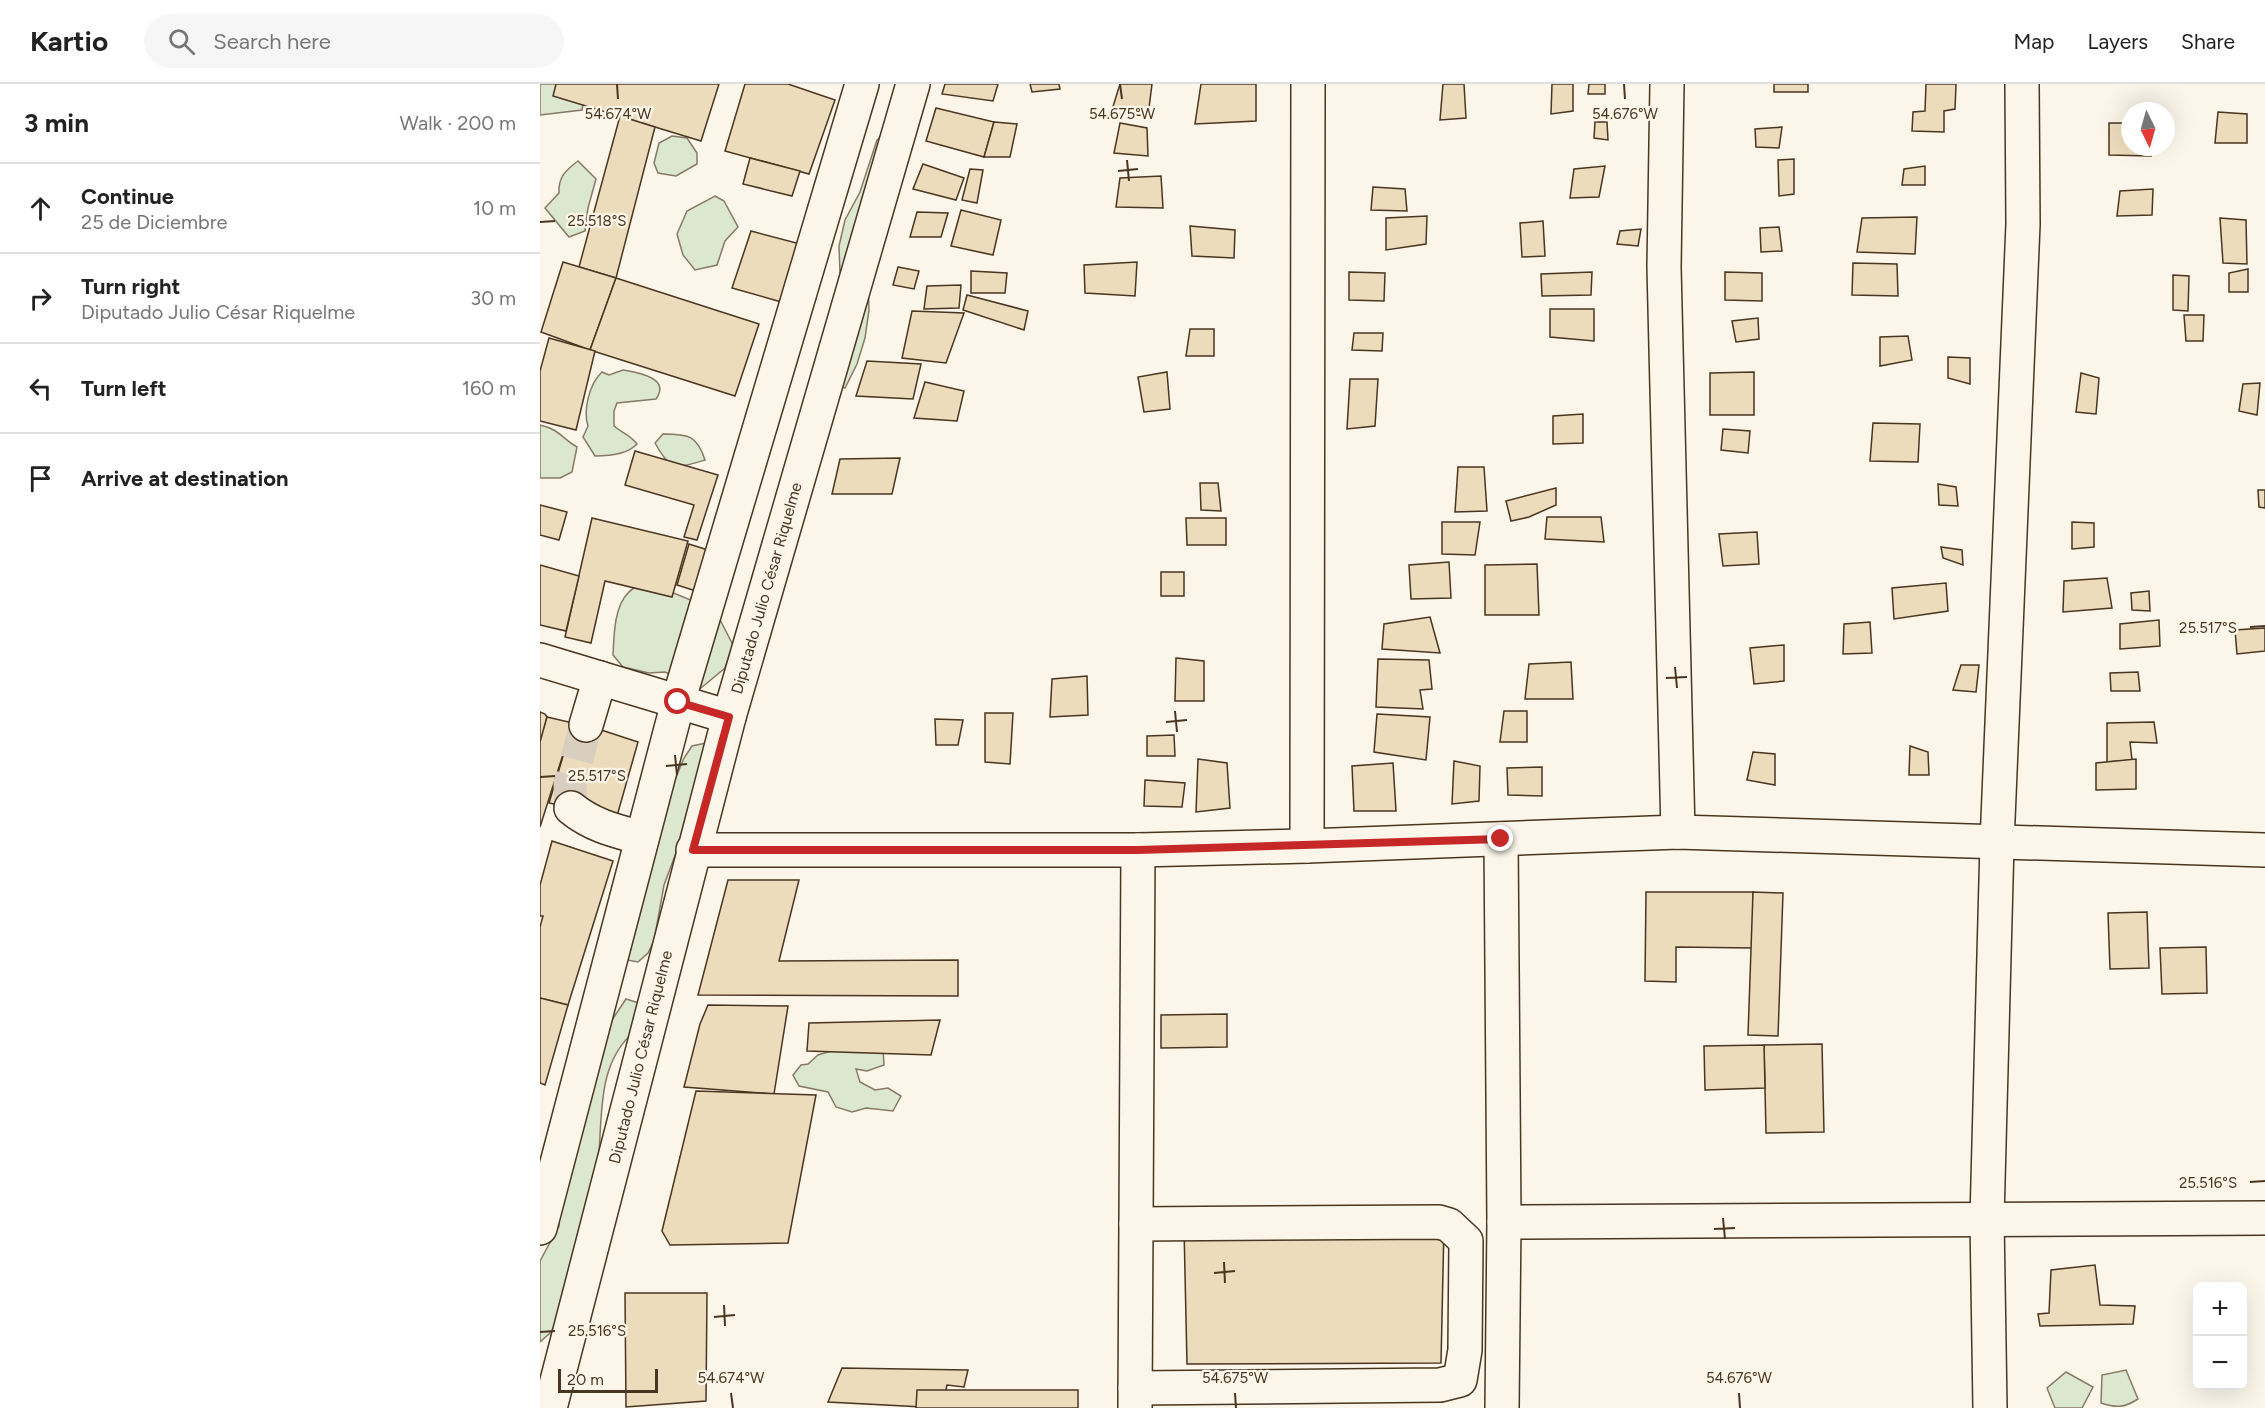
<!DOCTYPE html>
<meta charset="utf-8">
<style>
:root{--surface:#fff;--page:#f6f6f6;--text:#222;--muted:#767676;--line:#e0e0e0}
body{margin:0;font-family:Figtree,sans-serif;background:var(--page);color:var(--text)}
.controls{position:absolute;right:18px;bottom:18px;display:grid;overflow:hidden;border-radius:9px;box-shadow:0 6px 24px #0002}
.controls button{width:54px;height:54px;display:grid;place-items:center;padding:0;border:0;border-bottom:2px solid var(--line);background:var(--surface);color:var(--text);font:30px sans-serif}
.compass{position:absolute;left:1581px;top:18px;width:54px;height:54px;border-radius:50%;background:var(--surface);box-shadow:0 6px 24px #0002;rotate:175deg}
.scale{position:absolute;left:18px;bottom:15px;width:100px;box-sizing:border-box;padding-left:6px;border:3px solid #4a3520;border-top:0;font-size:16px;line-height:21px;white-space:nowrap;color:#4a3520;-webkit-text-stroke:4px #fbf6e9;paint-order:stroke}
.stop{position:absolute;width:18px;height:18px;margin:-14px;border:4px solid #c62828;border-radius:50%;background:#fff}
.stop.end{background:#c62828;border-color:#fff;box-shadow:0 2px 6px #0008}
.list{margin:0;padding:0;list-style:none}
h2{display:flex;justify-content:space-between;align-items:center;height:78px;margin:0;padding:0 24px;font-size:26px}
h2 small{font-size:20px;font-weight:400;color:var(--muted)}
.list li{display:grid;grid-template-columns:39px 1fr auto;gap:18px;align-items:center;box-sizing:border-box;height:90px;padding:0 24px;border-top:2px solid var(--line)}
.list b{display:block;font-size:22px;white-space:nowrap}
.list p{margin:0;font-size:20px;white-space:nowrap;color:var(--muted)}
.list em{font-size:20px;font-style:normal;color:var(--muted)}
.icon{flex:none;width:33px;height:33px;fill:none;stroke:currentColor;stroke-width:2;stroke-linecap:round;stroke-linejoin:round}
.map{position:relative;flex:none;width:1725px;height:1324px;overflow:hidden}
header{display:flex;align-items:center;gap:36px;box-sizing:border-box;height:84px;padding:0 30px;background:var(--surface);border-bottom:2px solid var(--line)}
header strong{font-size:28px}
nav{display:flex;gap:33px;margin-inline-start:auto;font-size:21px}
.search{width:420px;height:54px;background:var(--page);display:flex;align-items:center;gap:15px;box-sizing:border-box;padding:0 21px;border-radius:33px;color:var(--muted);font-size:22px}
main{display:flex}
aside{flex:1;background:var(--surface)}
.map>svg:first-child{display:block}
</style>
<header>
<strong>Kartio</strong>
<div class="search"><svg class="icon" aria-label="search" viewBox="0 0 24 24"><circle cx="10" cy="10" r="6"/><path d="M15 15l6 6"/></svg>Search here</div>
<nav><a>Map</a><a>Layers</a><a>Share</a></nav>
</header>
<main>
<aside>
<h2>3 min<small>Walk · 200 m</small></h2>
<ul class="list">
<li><svg class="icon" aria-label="ahead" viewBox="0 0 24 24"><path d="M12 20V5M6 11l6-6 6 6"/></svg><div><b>Continue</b><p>25 de Diciembre</p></div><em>10 m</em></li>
<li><svg class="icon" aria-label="right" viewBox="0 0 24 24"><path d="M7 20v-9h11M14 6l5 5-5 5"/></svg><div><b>Turn right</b><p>Diputado Julio César Riquelme</p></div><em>30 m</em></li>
<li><svg class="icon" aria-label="left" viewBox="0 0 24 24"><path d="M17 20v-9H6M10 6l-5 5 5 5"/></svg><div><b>Turn left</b></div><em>160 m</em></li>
<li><svg class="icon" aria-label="arrive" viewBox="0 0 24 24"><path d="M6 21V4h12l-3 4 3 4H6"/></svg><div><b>Arrive at destination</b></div></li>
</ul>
</aside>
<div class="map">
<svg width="1725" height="1324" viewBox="0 0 1725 1324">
<rect width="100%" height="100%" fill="#fbf6e9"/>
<g fill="#dce7d0" stroke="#887966" stroke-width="1.5">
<polygon points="0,0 46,0 42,26 0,31"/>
<polygon points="362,37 328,197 329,226 325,254 317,280 305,304 279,295 306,214 300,189 299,162 305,136 320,108 337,56"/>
<polygon points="132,52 147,54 157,69 157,80 136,92 118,89 114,79 119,59"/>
<path d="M 38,77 L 56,95 L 48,124 L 45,147 L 29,153 L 5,124 L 19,109 C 18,93 26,86 38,77 Z"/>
<polygon points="175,112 184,117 198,143 185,157 177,181 155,186 143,171 137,150 147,127"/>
<path d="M 83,286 C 99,289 131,294 116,315 L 77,319 L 74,327 L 74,342 C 82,349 90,351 97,360 C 88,370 68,372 55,372 L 43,353 L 48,342 C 43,327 49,300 62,288 L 69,291 Z"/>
<path d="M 0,341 C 21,346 21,354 37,363 L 32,388 L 20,394 L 0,394 Z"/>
<path d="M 123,350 C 148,350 157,351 165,376 C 135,385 131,387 115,359 Z"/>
<path d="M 100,500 L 119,503 L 175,526 L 193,561 L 185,584 L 161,604 L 125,588 L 109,589 L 83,583 L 73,571 C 74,552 74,523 88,509 C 91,505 97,503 100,500 Z"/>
<polygon points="166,659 139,761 124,801 114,857 108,869 98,878 82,875 126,717 144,674 152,662"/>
<path d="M 86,915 L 99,919 L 95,947 C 51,983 65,1048 56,1098 C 47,1143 31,1192 19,1236 L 10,1249 L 0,1258 L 0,1177 L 19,1142 L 18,1113 L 70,939 Z"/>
<polygon points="343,965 344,981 327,987 316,985 320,998 335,1006 348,1004 361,1012 353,1027 326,1024 312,1028 296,1023 288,1008 259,1002 253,991 261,981 268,980 278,971 291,967"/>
<path d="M 1586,1286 L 1598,1315 C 1584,1324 1576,1324 1561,1319 L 1562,1291 Z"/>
<polygon points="1526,1288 1553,1303 1542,1324 1515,1324 1507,1304"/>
</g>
<g fill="#ecdcbc" stroke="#4a3520" stroke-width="1.5">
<polygon points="16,0 179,0 161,57 13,12"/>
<polygon points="205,0 248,0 295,16 269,90 185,67"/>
<polygon points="405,0 458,0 453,17 402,10"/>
<polygon points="490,0 519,0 520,5 492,8"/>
<polygon points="580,0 612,0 608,32 571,29"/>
<polygon points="661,0 716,0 716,37 655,40"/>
<polygon points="903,0 924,0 926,34 900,36"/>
<polygon points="1012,0 1033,0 1033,27 1011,30"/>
<polygon points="1049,0 1065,0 1065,10 1048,10"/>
<rect x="1234" y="0" width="34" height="8"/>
<polygon points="1386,0 1416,0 1415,25 1404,27 1404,48 1372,47 1373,28 1385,27"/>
<polygon points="396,24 454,38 444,73 386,57"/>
<polygon points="1678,28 1707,30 1707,59 1675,59"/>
<polygon points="80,32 115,43 76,194 39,183"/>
<polygon points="454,38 477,40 470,73 444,73"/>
<polygon points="1055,38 1067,38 1068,56 1054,54"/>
<polygon points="580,39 607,44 608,72 574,69"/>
<polygon points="1569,39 1590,39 1590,63 1610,63 1611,72 1569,71"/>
<polygon points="1242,43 1239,64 1216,63 1215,45"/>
<polygon points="210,74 260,87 252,112 203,100"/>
<polygon points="1254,75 1254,110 1239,112 1238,76"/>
<polygon points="383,80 424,94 416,116 373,105"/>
<polygon points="1065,82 1059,113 1030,114 1034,85"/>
<polygon points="1385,82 1385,101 1362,101 1364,85"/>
<polygon points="430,85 443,86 437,119 422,116"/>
<polygon points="621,92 623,124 576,123 580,94"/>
<polygon points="833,103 865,105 867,127 831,126"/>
<polygon points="1613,105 1612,131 1577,132 1580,107"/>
<polygon points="421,126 461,136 453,171 411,162"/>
<polygon points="377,128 408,129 401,153 370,153"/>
<polygon points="887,132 886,160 846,166 846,134"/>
<polygon points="1377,133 1375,170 1317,168 1322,134"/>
<polygon points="1680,134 1706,136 1707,180 1683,179"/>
<polygon points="1003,137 1005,172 982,173 980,139"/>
<polygon points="650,142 695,146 694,174 652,172"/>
<polygon points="1239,143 1242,167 1221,168 1220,144"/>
<polygon points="1101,145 1098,162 1077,160 1080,147"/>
<polygon points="211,147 264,161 245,219 192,204"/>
<polygon points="23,178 76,194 50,266 1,248"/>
<polygon points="597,178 595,212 545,209 544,181"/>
<polygon points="1313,179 1357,180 1358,212 1312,211"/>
<polygon points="358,183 379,187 374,205 353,201"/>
<polygon points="1708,185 1708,208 1689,208 1689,189"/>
<polygon points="431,187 467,189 465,209 431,209"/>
<polygon points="809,188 845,189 844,217 809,216"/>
<polygon points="1052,188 1051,211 1002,212 1001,190"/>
<polygon points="1185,188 1222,189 1222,217 1185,216"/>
<polygon points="1633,191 1649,192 1648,227 1633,226"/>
<polygon points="76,194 219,240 195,312 50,266"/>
<polygon points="421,201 419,224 384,225 387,202"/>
<polygon points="427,211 488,227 484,246 423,226"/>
<polygon points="1010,225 1054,225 1054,257 1010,253"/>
<polygon points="372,227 424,229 406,279 362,274"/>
<polygon points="1644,231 1664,231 1663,257 1646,257"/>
<polygon points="1218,234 1219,255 1196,258 1192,237"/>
<polygon points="650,245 674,245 674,272 646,272"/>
<polygon points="814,249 843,249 842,267 812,266"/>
<polygon points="1368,252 1372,276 1340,282 1340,253"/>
<polygon points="9,254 55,267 36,346 0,337 0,287"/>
<polygon points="1408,273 1430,274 1430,300 1408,294"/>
<polygon points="327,277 381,280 373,315 316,312"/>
<polygon points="627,288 630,325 604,328 598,293"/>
<polygon points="1214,288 1214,331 1170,331 1170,289"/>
<polygon points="1541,289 1559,294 1556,330 1536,328"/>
<polygon points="810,295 838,295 835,342 807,345"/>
<polygon points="385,298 424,307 417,337 374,334"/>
<polygon points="1720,299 1717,331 1699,327 1703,300"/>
<polygon points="1043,330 1043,359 1013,360 1013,332"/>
<polygon points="1333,339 1380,340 1378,378 1330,377"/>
<polygon points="1183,345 1210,347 1208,369 1181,366"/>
<polygon points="95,367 178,391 157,456 144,453 154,421 85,401"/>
<polygon points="360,374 352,410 292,410 300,375"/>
<polygon points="918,383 944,383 947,427 915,428"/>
<polygon points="660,399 678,399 681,427 661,426"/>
<polygon points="1398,400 1416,403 1418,422 1399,421"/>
<polygon points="1016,404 1016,421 989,433 971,437 966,417"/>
<polygon points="1718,406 1725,406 1725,424 1719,423"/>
<polygon points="0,421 27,428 19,456 0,451"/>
<polygon points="1007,433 1061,433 1064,458 1005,455"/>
<polygon points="52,434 148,457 132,513 65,497 51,559 25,553"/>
<polygon points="646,434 686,434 686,461 647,461"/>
<polygon points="902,438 940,438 935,471 902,470"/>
<polygon points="1532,438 1554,439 1554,463 1532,465"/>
<polygon points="1217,448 1219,480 1183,482 1179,450"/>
<polygon points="149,460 168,466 156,507 137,501"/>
<polygon points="1401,463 1422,466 1423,481 1403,474"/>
<polygon points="909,478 911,514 871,515 869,481"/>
<polygon points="997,480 999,531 945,531 945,481"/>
<polygon points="0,481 39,492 26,547 0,541"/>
<rect x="621" y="488" width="23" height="24"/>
<polygon points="1567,494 1572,524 1523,528 1524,497"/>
<polygon points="1406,499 1408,527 1354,535 1352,504"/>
<polygon points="1609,507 1610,527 1592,526 1591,509"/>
<polygon points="890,533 900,569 842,565 844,540"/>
<polygon points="1619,536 1620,562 1580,565 1580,540"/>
<polygon points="1330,538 1332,569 1303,570 1304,540"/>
<polygon points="1725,544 1725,567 1697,570 1695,546"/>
<polygon points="1244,561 1244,597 1214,600 1210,564"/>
<polygon points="636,574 664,577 664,617 635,617"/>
<polygon points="838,575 889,576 892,605 880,606 883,625 836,623"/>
<polygon points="1031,578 1033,615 985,615 989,580"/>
<polygon points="1421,581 1439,581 1436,608 1413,606"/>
<polygon points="1598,588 1600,607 1571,607 1570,589"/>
<polygon points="547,592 548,631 510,633 512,595"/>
<polygon points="964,627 987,627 987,658 960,658"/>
<polygon points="0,628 5,630 7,633 0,661"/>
<polygon points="445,629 473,629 470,680 445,678"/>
<polygon points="837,630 890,633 886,676 834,668"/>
<polygon points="7,633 33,639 0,743 0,658"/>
<polygon points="395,635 423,636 418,661 396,661"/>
<polygon points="1614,638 1617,659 1590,658 1592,676 1567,678 1567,639"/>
<polygon points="33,639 46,641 98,658 75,739 31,724 9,719"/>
<polygon points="634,651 635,672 607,672 607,652"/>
<polygon points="1370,662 1388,668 1389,691 1369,691"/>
<polygon points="1213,668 1235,670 1235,701 1207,696"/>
<polygon points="658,675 687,679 690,724 656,728"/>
<polygon points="1596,675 1596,705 1556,706 1556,679"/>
<polygon points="914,677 940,682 939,717 912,720"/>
<polygon points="853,679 856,727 814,727 812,682"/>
<polygon points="1002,683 1002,712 968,711 967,684"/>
<polygon points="605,696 645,699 642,723 604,722"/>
<polygon points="12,757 73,777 28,921 0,914 0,843 3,832 0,832 0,801"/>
<polygon points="188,796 259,796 239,877 418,876 418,912 158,911"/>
<polygon points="1106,808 1213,808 1213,864 1136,863 1136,898 1105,897"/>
<polygon points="1213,808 1243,809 1238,952 1208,951"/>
<polygon points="1607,828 1609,884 1570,885 1568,829"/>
<polygon points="1666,863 1667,909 1622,910 1620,864"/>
<polygon points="0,914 28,921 5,1001 0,999"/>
<polygon points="168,921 248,922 234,1010 144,1003 160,940"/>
<polygon points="687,930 687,963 621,964 621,931"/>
<polygon points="400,936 391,971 267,967 269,939"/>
<polygon points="1282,960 1284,1048 1226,1049 1224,961"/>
<polygon points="1224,961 1225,1004 1165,1006 1164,962"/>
<polygon points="156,1007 276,1011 248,1159 130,1161 122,1147"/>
<polygon points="904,1142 901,1279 647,1280 644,1144"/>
<polygon points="1555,1181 1560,1221 1595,1222 1593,1240 1500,1242 1498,1230 1509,1229 1511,1186"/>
<polygon points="85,1209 167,1209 166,1317 86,1323"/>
<polygon points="302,1284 428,1286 424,1303 407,1301 402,1324 288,1318"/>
<polygon points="377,1306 538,1306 538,1324 376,1324"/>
</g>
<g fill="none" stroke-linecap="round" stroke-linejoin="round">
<polyline stroke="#d8cfc1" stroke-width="33" stroke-dasharray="33 16" stroke-linecap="butt" points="31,724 30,700 46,641"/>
<defs>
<g id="minor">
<polyline points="1127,0 1124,183 1138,748"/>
<polyline points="0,576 189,633"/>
<polyline points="46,641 60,594"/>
<path d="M 31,724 C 53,742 76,747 102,754"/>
<polyline points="961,755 964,1138 962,1324"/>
<polyline points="767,762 768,0"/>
<polyline points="153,766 598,766 767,762 1138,748 1725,766"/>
<polyline points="964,1138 1725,1134"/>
<polyline points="0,1144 138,618 322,0"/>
<polyline points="595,1304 900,1301 920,1296 925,1266 926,1157 909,1141 899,1138 596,1140"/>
<polyline points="10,1324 189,633 373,0"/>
<polyline points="595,1324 598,766"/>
<polyline points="1450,1324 1447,1135 1457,759 1483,140 1482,0"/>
</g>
</defs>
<use href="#minor" stroke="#4a3520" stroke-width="36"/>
<use href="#minor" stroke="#fbf6e9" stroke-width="33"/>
</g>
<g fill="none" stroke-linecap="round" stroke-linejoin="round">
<polyline stroke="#c62828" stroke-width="8" points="138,618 189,633 153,766 598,766 961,755"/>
</g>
<path fill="none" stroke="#4a3520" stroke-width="2" d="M 77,0 L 78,15M 580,0 L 582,15M 1084,0 L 1085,15M 587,76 L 589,97M 578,87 L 598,85M 0,138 L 15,137M 1710,543 L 1725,542M 1135,583 L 1137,604M 1126,594 L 1147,593M 635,627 L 637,648M 626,638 L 647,636M 135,671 L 137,691M 126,682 L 147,680M 0,693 L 15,692M 1710,1098 L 1725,1097M 1183,1134 L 1185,1155M 1174,1145 L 1195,1144M 684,1178 L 685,1199M 674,1189 L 695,1187M 184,1221 L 185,1242M 174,1233 L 195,1231M 0,1248 L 15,1247M 191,1309 L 193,1324M 695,1309 L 696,1324M 1199,1309 L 1200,1324"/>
<g text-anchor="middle" stroke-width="4.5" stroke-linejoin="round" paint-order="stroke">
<g font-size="16" fill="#4a3520" stroke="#fbf6e9">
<text transform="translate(226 504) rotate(-74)" y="6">Diputado Julio César Riquelme</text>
<text transform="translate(100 973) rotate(-76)" y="6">Diputado Julio César Riquelme</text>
</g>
</g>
<g font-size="15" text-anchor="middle" fill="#4a3520" stroke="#fbf6e9" stroke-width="4.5" stroke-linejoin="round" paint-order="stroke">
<text x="78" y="35">54.674°W</text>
<text x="582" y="35">54.675°W</text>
<text x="1085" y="35">54.676°W</text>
<text x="57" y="142">25.518°S</text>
<text x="1668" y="549">25.517°S</text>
<text x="57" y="697">25.517°S</text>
<text x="1668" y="1104">25.516°S</text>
<text x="57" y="1252">25.516°S</text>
<text x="191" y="1299">54.674°W</text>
<text x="695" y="1299">54.675°W</text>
<text x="1199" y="1299">54.676°W</text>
</g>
</svg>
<div class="controls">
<button>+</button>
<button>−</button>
</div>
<svg class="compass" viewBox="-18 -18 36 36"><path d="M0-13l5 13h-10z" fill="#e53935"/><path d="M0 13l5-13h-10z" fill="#767676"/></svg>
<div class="scale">20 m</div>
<div class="stop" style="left:138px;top:618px"></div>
<div class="stop end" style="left:961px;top:755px"></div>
</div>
</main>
